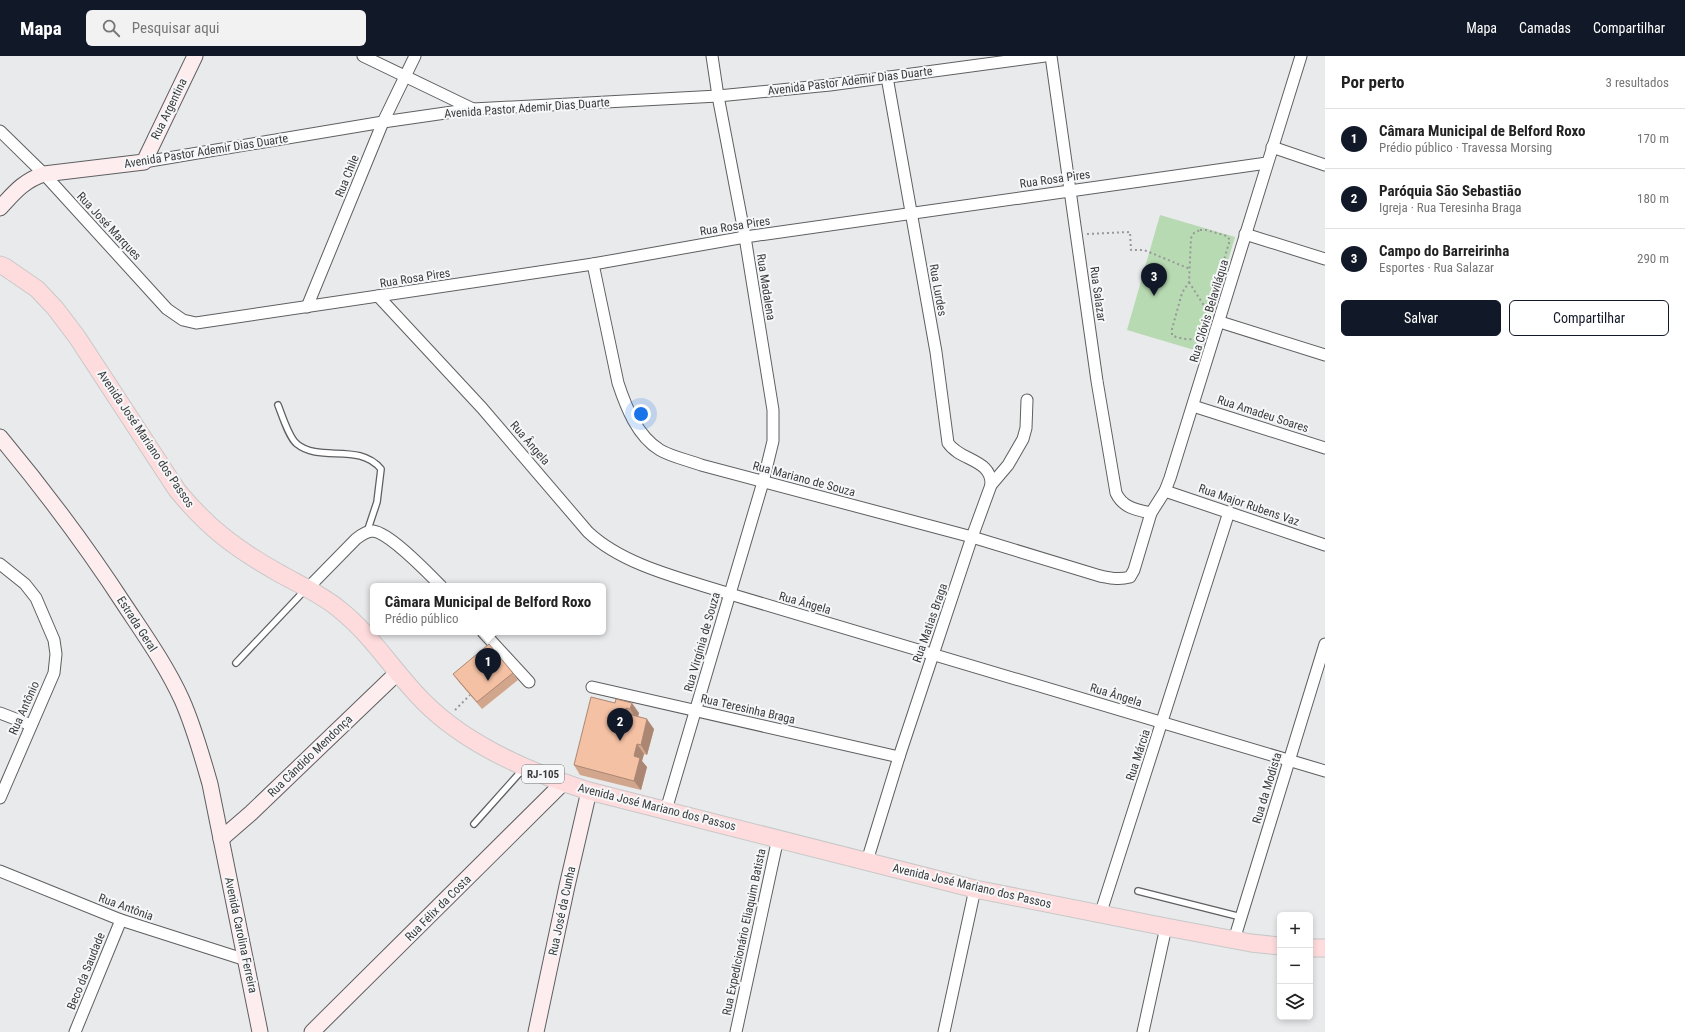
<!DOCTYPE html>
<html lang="pt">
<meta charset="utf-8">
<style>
:root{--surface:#fff;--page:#f2f2f2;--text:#222;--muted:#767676;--line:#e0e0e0;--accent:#111827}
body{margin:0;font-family:"Roboto Condensed",sans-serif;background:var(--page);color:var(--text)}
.controls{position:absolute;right:12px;bottom:12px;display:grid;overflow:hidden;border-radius:6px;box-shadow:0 2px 6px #0003}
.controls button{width:36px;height:36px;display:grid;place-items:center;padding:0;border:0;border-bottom:1px solid var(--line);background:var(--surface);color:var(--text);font:20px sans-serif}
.you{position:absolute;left:641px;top:358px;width:14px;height:14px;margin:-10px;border:3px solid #fff;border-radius:50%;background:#1a73e8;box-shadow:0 0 0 6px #1a73e833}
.badge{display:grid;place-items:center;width:26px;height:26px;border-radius:50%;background:var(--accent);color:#fff;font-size:13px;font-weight:700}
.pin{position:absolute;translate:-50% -33px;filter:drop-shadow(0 1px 2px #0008)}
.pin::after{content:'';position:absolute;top:21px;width:14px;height:12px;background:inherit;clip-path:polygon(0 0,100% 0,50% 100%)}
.popup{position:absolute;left:370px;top:527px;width:236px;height:52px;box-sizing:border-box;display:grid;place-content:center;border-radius:6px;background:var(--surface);filter:drop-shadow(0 1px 3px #0005);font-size:13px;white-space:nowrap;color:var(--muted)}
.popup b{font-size:15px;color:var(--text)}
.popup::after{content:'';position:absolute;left:50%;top:100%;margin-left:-8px;border:8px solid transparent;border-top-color:var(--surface)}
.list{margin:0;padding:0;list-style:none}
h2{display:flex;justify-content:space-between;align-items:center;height:52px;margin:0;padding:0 16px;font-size:17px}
h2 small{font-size:13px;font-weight:400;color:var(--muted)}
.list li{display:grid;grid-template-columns:26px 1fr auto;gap:12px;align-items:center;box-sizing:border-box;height:60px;padding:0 16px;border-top:1px solid var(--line)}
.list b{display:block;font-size:15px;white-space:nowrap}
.list p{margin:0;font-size:13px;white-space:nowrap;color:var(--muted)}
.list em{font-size:13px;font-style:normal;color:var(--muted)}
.actions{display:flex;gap:8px;padding:12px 16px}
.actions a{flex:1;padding:9px 0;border:1px solid var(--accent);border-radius:6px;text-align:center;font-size:14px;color:var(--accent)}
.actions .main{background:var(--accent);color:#fff}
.icon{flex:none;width:22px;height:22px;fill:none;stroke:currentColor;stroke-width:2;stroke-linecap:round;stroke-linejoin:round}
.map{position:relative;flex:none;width:1325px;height:976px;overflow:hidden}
header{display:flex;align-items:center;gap:24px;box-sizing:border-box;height:56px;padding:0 20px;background:var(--accent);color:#fff}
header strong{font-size:19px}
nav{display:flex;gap:22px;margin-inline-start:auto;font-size:14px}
.search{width:280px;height:36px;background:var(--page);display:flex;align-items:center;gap:10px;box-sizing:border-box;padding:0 14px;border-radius:6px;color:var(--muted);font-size:15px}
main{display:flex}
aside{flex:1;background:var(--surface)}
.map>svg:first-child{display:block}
</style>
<header>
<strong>Mapa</strong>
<div class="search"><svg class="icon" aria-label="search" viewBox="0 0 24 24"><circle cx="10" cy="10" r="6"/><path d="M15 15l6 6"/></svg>Pesquisar aqui</div>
<nav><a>Mapa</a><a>Camadas</a><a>Compartilhar</a></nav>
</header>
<main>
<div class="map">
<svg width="1325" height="976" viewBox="0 0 1325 976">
<rect width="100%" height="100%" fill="#e9eaeb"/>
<polygon fill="#b7dab2" points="1160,159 1235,181 1201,296 1127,274"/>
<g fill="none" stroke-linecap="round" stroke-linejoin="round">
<defs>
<g id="lane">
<path d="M 278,349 C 282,359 289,382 297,388 C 320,407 359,386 381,413 L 377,446 L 367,476"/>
<polyline points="236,607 305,534"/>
<polyline points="474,768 524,712"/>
<polyline points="1138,835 1241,861"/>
</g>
<g id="street">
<polyline points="363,0 473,53"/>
<path d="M 1051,0 L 1097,325 L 1116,437 C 1123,452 1137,454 1151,457"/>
<path d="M 887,21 L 936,296 L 948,387 C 960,405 992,403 991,429"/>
<polyline points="0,75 44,118 167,253 183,264 196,267 593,208 745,181 1267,107"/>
<polyline points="1272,91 1325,109"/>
<polyline points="144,106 383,66 473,53 718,40 830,29 1045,0"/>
<polyline points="1245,178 1325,203"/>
<path d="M 593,208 L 618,327 C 626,351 637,380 660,394 C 672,401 688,404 701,409 L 972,481 L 1100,520 C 1111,522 1119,524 1130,521 L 1134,514 L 1151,457 L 1165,435 L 1170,422 L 1301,0"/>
<path d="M 378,240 L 482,352 L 588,476 C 624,510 684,523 730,538 L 1325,715"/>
<polyline points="307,251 383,66 415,0"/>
<polyline points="1220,266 1325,299"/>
<polyline points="1193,350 1325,392"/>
<polyline points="1165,435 1325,489"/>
<polyline points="0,508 25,528 36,542 54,584 56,598 54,617 0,742"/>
<path d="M 307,533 L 356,483 C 361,479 367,475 373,475 C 390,477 428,517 441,530"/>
<polyline points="483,576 529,626"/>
<polyline points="592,631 899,701"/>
<polyline points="0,657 31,669"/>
<polyline points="666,754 763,426 773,385 773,354 745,181 718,40 712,0"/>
<polyline points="867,805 899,701 972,481 991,429 1008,409 1023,383 1026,372 1027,344"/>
<polyline points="0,815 121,864 246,904"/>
<polyline points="1100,859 1229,456"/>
<polyline points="1234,884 1325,588"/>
<polyline points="75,976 121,864"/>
<polyline points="736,976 778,782"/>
<polyline points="944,976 975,833"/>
<polyline points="1143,976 1166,871"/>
</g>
<g id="secondary">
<path d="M 0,152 C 14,137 23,125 44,118 L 144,106 L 195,0"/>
<path d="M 0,381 C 45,435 87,491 126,551 C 146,581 167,611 182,644 C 194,671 202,700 210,728 L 260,976"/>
<polyline points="221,783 251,757 397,617"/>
<polyline points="312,976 563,727"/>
<polyline points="536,976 567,830 589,735"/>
</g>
<g id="primary">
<path d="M 0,209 L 5,211 L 37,233 L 55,252 L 77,281 L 177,434 C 208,472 235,492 277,516 C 298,528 321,538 339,553 C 373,580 393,615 423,645 C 465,688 532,717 589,735 L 975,833 L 1166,871 L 1251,887 L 1280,890"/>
<polyline points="1310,892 1325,892"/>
</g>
</defs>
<use href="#lane" stroke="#5e5f61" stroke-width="8"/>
<use href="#street" stroke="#5e5f61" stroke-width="13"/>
<use href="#secondary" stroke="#5e5f61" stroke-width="17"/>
<use href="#primary" stroke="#c8c8c9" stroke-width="19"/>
<g stroke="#989899" stroke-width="2" stroke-dasharray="2 3" stroke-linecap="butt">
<path d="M 1200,174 L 1206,174 L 1227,180 L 1230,184 L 1229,187 L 1201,281 L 1200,283 C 1193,284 1178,283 1172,279 L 1172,273 L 1182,237 L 1189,226 L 1191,182 L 1194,177 Z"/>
<polyline points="1087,178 1130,176 1131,194 1144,194 1190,213"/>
<polyline points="1189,226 1208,256"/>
<polyline points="455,654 470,639"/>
</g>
<use href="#lane" stroke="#fff" stroke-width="5.5"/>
<use href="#street" stroke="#fff" stroke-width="11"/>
<use href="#secondary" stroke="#feedee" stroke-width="15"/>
<use href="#primary" stroke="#fedcdd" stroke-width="17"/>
</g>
<g fill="#d2a68d">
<polygon points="513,617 518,624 482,653 458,625 453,618"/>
<polygon points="615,647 639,657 638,661 654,673 647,699 644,698 642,705 647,711 641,734 580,719 574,709"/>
</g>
<g fill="#ab8773">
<polygon points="632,647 639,657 637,663 630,653"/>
<polygon points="626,652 633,662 625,657"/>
<polygon points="647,663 654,673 647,699 641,689"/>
<polygon points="637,688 644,698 642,705 647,711 641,734 634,725 634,700"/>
</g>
<g fill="#f4c1a4" stroke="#ab8773">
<polygon points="489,588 513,617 477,646 453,618"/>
<polygon points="591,641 615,647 616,643 632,647 630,653 626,652 625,657 647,663 641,689 637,688 634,700 640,702 634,725 574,709"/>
</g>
<g text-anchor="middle" stroke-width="4" stroke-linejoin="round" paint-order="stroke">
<rect fill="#f6f7f9" stroke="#747475" stroke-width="1" x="522" y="709" width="42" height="18" rx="3"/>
<g font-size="11" font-weight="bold" fill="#3c3c3d">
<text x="543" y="722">RJ-105</text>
</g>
<g font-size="12" fill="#3c3c3d" stroke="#f6f7f9">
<text transform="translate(850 25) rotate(-7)" y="4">Avenida Pastor Ademir Dias Duarte</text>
<text transform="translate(527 52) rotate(-4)" y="4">Avenida Pastor Ademir Dias Duarte</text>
<text transform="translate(169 53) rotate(-64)" y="4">Rua Argentina</text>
<text transform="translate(206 95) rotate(-9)" y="4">Avenida Pastor Ademir Dias Duarte</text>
<text transform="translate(347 120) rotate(-68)" y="4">Rua Chile</text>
<text transform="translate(1055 123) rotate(-8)" y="4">Rua Rosa Pires</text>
<text transform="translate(109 170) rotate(47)" y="4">Rua José Marques</text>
<text transform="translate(735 170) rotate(-9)" y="4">Rua Rosa Pires</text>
<text transform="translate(415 222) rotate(-9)" y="4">Rua Rosa Pires</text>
<text transform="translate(766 231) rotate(81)" y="4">Rua Madalena</text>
<text transform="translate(938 234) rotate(80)" y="4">Rua Lurdes</text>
<text transform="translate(1098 238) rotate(82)" y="4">Rua Salazar</text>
<text transform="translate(1209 255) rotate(-73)" y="4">Rua Clóvis Belaviláqua</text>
<text transform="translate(1263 358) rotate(18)" y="4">Rua Amadeu Soares</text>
<text transform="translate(146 383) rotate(56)" y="4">Avenida José Mariano dos Passos</text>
<text transform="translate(530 387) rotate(49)" y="4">Rua Ângela</text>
<text transform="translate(804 423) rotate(15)" y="4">Rua Mariano de Souza</text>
<text transform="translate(1249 449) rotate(19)" y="4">Rua Major Rubens Vaz</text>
<text transform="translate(805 547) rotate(16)" y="4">Rua Ângela</text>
<text transform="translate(930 567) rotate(-71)" y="4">Rua Matias Braga</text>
<text transform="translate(137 568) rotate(57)" y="4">Estrada Geral</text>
<text transform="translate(702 586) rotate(-74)" y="4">Rua Virgínia de Souza</text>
<text transform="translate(1116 639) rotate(17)" y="4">Rua Ângela</text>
<text transform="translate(24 652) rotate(-66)" y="4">Rua Antônio</text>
<text transform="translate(748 653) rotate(13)" y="4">Rua Teresinha Braga</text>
<text transform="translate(1138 699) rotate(-72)" y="4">Rua Márcia</text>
<text transform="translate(310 700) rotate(-44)" y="4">Rua Cândido Mendonça</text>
<text transform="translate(1267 732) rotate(-73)" y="4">Rua da Modista</text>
<text transform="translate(657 751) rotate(14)" y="4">Avenida José Mariano dos Passos</text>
<text transform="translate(972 830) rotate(13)" y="4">Avenida José Mariano dos Passos</text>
<text transform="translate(126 851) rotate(20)" y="4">Rua Antônia</text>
<text transform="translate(438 852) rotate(-45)" y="4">Rua Félix da Costa</text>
<text transform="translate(562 855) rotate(-78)" y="4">Rua José da Cunha</text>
<text transform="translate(744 876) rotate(-78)" y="4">Rua Expedicionário Eliaquim Batista</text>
<text transform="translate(241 879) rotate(78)" y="4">Avenida Carolina Ferreira</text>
<text transform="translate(86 915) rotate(-68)" y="4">Beco da Saudade</text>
</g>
</g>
</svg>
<div class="controls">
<button>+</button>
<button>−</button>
<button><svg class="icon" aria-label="layers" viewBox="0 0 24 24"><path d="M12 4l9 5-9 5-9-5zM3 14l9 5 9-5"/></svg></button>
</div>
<div class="you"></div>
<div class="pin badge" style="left:488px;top:625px">1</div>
<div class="popup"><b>Câmara Municipal de Belford Roxo</b>Prédio público</div>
<div class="pin badge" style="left:620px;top:685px">2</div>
<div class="pin badge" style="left:1154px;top:240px">3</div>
</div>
<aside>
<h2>Por perto<small>3 resultados</small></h2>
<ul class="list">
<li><span class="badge">1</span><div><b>Câmara Municipal de Belford Roxo</b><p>Prédio público · Travessa Morsing</p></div><em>170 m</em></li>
<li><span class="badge">2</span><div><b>Paróquia São Sebastião</b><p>Igreja · Rua Teresinha Braga</p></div><em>180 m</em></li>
<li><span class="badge">3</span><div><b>Campo do Barreirinha</b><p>Esportes · Rua Salazar</p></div><em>290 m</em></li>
</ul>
<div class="actions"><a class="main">Salvar</a><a>Compartilhar</a></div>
</aside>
</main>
